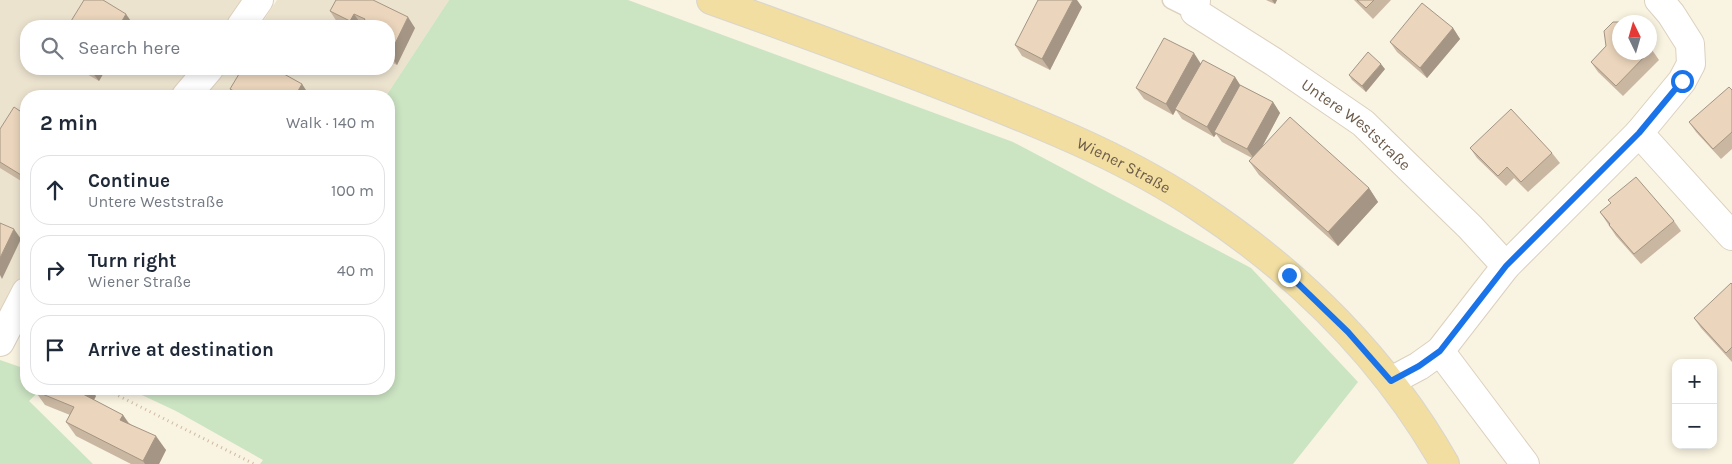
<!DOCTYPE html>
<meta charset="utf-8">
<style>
:root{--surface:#fff;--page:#f2f2f3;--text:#1f2937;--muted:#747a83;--line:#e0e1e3}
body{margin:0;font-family:Karla,sans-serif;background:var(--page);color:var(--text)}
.controls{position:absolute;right:15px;bottom:15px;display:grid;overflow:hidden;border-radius:10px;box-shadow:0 2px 8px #0003}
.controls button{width:45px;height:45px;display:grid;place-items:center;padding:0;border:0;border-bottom:1px solid var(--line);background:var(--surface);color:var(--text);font:25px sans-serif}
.compass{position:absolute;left:1612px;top:15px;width:45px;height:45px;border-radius:50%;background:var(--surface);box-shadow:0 2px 8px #0003;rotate:355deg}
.stop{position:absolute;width:15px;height:15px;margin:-11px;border:4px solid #1a73e8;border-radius:50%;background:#fff}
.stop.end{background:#1a73e8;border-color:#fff;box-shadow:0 1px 5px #0008}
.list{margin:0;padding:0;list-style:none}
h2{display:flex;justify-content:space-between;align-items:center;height:65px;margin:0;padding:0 20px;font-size:21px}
h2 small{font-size:16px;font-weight:400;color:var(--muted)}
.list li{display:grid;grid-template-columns:32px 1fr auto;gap:15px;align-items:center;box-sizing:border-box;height:70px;margin:0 10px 10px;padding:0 10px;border:1px solid var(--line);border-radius:20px}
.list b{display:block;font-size:19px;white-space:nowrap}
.list p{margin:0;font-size:16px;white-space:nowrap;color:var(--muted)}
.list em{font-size:16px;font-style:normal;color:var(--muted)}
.icon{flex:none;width:28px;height:28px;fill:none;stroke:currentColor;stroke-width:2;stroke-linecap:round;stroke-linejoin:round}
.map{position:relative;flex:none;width:1732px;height:464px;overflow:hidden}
.search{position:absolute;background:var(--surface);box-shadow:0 2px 8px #0003;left:20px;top:20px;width:375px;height:55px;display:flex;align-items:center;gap:12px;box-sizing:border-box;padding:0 18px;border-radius:20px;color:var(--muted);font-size:19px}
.panel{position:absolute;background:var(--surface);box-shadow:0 2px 8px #0003;left:20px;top:90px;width:375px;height:305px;border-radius:20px}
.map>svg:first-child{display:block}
</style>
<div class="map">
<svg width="1732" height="464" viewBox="0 0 1732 464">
<rect width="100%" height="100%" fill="#f9f3e1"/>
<g fill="#ece3cf">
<polygon points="0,0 246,0 229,26 26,26 26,69 194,69 170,96 26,96 26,271 0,316"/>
<polygon points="277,0 449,0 386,96 205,96 226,69 389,69 389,26 260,26"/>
</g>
<g fill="#cbe4c2">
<polygon points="449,0 628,0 1013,142 1251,268 1358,382 1293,464 260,464 263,460 176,411 129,389 389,389 389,96 386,96"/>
<polygon points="0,360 26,369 26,389 41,389 29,401 93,464 0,464"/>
</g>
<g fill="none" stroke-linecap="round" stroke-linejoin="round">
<defs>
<polyline id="service" points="1171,0 1195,12"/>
<g id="minor">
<path id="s1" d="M 1196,0 L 1195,12 L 1274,62 L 1363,123 L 1470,227 L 1506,266 L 1440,351 L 1419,366 L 1391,381"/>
<polyline points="241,26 259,0"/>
<polyline points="186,96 209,69"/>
<polyline points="1639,133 1732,236"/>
<polyline points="1506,266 1639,133 1682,81 1691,64 1690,44 1671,14 1659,0"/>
<polyline points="0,342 26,292"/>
<polyline points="1440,351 1525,464"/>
</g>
<g id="primary">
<path id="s2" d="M 711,0 C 801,32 890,65 979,100 C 1055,130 1132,162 1200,208 C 1300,274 1386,360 1445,464"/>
</g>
</defs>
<use href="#service" stroke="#dcd0be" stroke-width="19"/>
<use href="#minor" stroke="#dcd0be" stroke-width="30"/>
<use href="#primary" stroke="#d9d5d0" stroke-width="30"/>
<polyline stroke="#cfb9a0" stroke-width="3" stroke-dasharray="1 4" stroke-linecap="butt" points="105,389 254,464"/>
<use href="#service" stroke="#fff" stroke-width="16"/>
<use href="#minor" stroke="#fff" stroke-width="28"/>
<use href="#primary" stroke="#f1dea0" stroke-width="28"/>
</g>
<g fill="#cab7a2">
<polygon points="336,0 415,28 397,65 389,61 389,26 361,24 360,26 347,26 337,22 330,11"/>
<polygon points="1266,0 1277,0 1275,4"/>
<polygon points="1354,0 1391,0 1373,19"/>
<polygon points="1082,7 1050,70 1022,56 1015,45"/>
<polygon points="1453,28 1460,39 1427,78 1397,52 1390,42"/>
<polygon points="1606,46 1620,52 1650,52 1650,47 1659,60 1623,96 1598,72 1591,62"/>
<polygon points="1201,63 1235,77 1240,85 1273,102 1280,113 1261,149 1369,188 1378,202 1338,246 1259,175 1249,161 1252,158 1222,142 1216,134 1214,137 1182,119 1176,110 1173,115 1144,99 1136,88"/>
<polygon points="78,69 106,69 99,81"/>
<polygon points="1385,69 1366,92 1352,80 1349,75"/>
<polygon points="302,84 309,95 308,96 235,96 230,89"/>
<polygon points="1732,90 1732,149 1721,159 1696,132 1689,122"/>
<polygon points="26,115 26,184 0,168 0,129"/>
<polygon points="1470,148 1552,153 1560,163 1528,192 1514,178 1506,186 1477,158"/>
<polygon points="1600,212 1674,221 1681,231 1641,264 1616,236"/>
<polygon points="1732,284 1732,362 1701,328 1694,318"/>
<polygon points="35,391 96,396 94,400 123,415 129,423 166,450 159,464 131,464 76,436 66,422 70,415 45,405"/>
</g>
<g fill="#a49584">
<polygon points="1073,0 1077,0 1082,7 1050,70 1042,59"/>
<polygon points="1272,0 1277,0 1275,4"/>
<polygon points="126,14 133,24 132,26 119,26"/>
<polygon points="354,14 361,24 360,26 354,26 350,21"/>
<polygon points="408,17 415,28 397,65 390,54"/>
<polygon points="1453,28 1460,39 1427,78 1420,68"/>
<polygon points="1194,53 1201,64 1173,115 1166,104"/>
<polygon points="1381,64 1385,69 1366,92 1362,86"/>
<polygon points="93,69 106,69 99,81 91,71"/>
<polygon points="1235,77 1242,88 1214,132 1216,134 1214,137 1207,127"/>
<polygon points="302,84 309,95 308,96 295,96"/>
<polygon points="1273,102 1280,113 1255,160 1247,149"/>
<polygon points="1369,188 1378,202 1338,246 1328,232"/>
<polygon points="14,229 21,239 2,279 0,275 0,258"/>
<polygon points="83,389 91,389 96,396 90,407 81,393"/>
<polygon points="123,415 132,429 120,420"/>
<polygon points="156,436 166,450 159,464 145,464 143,461"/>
</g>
<g fill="#ebd5bc" stroke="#a49584">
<polygon points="84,0 103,0 126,14 119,26 117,26 114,25 113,26 68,26"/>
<polygon points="336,0 373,0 408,17 390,54 389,54 389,26 361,26 365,19 354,14 350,21 330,11"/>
<polygon points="1038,0 1073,0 1042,59 1015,45"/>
<polygon points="1357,0 1374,0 1366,8"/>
<polygon points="1422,3 1453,28 1420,68 1390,42"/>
<polygon points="1613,22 1622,22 1620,22 1620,52 1649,52 1616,86 1591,62 1606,46 1604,31"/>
<polygon points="1164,38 1194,53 1166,104 1136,88"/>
<polygon points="1368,52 1381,64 1362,86 1349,75"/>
<polygon points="1203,60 1235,77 1207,127 1175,109"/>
<polygon points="242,69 275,69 302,84 295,96 243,96 230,89"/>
<polygon points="1240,85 1273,102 1247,149 1214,132"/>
<polygon points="1729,87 1732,90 1732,132 1713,149 1689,122"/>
<polygon points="14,107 26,115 26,178 0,162 0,129"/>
<polygon points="1511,109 1552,153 1521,182 1507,167 1498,176 1470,148"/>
<polygon points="1290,117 1369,188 1328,232 1249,161"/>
<polygon points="1636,177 1674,221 1634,254 1609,225 1610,224 1600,212 1611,203 1608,200"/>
<polygon points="0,223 14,229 0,258"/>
<polygon points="1731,283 1732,284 1732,347 1726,353 1694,318"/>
<polygon points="36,389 83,389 81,393 123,415 120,420 156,436 143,461 66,422 74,407 35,391"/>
</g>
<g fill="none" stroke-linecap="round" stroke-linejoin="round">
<polyline stroke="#1a73e8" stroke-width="6" points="1289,275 1348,332 1391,381 1419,366 1440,351 1506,266 1639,133 1682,81"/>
</g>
<g text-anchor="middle" stroke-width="5" stroke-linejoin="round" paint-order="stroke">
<g font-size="16" fill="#6d5c4b" stroke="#fcf7e7">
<text dy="6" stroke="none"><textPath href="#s1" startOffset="209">Untere Weststraße</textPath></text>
<text dy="6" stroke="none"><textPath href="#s2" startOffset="445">Wiener Straße</textPath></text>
</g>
</g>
</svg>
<div class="controls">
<button>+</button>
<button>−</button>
</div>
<svg class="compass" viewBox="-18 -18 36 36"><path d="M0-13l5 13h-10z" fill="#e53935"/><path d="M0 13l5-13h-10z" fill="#747a83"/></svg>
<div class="stop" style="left:1682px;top:81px"></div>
<div class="stop end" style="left:1289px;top:275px"></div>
<div class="search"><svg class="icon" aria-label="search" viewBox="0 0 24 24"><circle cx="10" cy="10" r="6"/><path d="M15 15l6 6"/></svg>Search here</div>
<section class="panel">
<h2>2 min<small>Walk · 140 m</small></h2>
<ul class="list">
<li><svg class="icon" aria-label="ahead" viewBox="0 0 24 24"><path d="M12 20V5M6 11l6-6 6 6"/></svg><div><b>Continue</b><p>Untere Weststraße</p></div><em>100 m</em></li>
<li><svg class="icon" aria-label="right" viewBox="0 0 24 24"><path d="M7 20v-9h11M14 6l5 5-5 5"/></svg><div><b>Turn right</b><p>Wiener Straße</p></div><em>40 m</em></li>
<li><svg class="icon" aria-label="arrive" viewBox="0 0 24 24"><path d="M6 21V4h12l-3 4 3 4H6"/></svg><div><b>Arrive at destination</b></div></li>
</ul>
</section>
</div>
